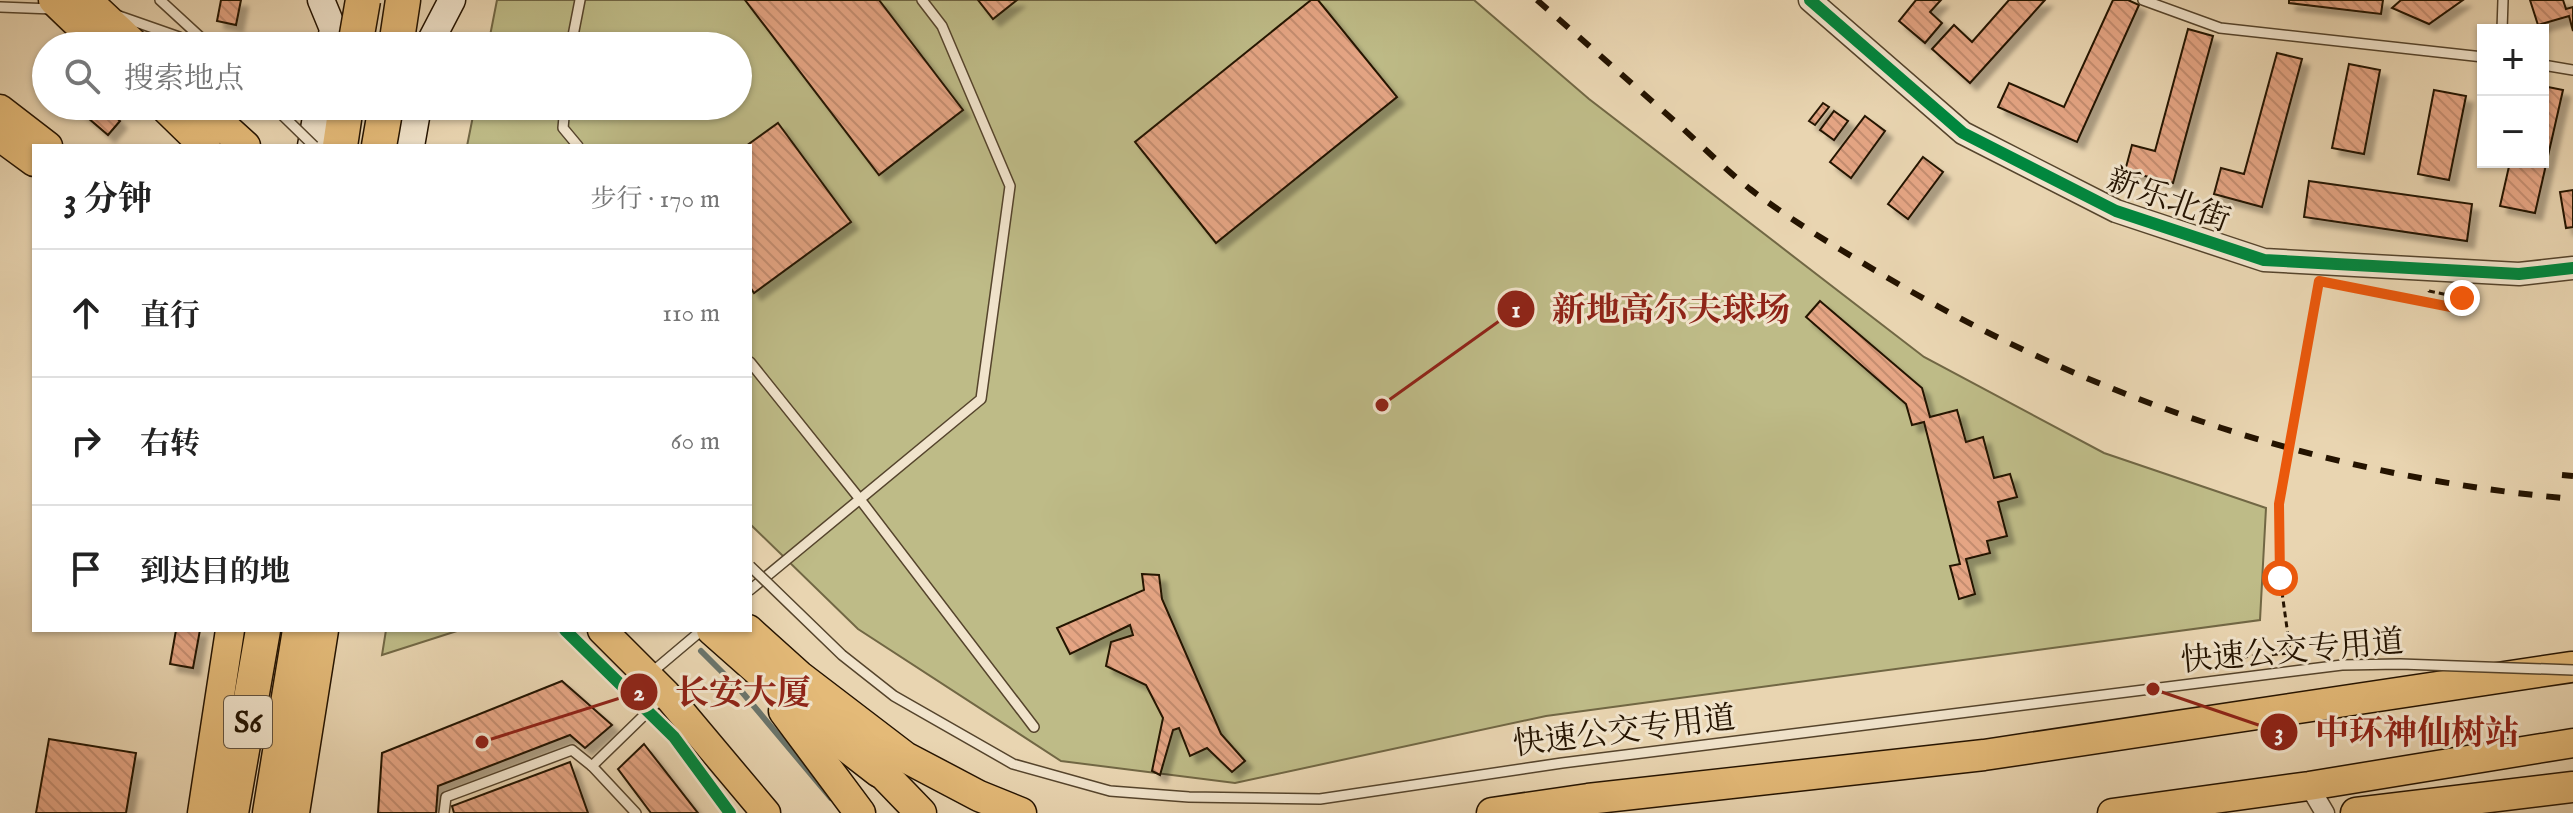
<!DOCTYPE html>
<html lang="zh">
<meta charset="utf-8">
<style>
:root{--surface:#fff;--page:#f6f6f6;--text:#222;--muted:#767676;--line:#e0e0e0}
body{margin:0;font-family:"IM FELL English","Noto Serif SC",serif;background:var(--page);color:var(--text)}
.controls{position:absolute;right:24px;top:24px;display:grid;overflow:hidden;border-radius:0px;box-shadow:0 2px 6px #0004}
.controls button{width:72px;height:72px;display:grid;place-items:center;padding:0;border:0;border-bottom:2px solid var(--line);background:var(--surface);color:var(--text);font:40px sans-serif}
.stop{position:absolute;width:24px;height:24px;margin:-18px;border:6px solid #ea580c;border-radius:50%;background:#fff}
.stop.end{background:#ea580c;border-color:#fff;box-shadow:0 2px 8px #0008}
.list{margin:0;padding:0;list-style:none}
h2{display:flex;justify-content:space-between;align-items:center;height:104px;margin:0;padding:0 32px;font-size:34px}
h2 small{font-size:26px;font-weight:400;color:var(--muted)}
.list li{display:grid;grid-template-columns:52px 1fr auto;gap:24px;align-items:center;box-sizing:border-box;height:128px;padding:0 32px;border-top:2px solid var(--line)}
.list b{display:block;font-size:30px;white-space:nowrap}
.list em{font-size:26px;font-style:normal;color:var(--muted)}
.icon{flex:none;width:44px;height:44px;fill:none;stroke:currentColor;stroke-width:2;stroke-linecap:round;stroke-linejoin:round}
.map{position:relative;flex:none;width:2573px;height:813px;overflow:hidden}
.search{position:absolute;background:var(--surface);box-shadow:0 2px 6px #0004;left:32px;top:32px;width:720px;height:88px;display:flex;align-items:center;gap:20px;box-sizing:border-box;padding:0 28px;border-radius:44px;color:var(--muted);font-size:30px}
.panel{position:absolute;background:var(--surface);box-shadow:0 2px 6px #0004;left:32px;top:144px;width:720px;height:488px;border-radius:0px}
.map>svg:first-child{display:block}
</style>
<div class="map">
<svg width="2573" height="813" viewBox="0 0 2573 813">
<defs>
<pattern id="building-back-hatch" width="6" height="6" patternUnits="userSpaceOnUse" patternTransform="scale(2)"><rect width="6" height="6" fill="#e5a584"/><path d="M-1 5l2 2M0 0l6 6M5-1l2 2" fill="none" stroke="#c48d70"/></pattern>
<filter id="shadow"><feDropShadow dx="7" dy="7" stdDeviation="2" flood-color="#0004"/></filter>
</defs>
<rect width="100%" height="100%" fill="#e9d5b1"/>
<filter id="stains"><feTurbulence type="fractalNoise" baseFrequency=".0025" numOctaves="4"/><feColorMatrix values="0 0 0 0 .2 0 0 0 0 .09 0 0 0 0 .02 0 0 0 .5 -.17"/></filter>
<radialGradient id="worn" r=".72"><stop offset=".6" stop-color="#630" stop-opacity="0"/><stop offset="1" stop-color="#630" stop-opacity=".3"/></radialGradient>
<g fill="#bebb87" stroke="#716744" stroke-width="2">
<polygon points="497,0 1474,0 1589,99 1924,357 2104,453 2266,508 2260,620 1546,716 1235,783 1061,761 858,629 750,524 750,146 467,146 475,106 738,106 738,46 488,46"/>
<polygon points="386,630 460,630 382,655"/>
</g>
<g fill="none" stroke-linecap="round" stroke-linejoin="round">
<polyline stroke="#6a756c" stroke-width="6" points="701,651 742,692 831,798"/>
</g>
<g fill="url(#building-back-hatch)" stroke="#241300" stroke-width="2" filter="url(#shadow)">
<polygon points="221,0 241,0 236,25 217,21"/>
<polygon points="745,0 879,0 963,110 879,175"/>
<polygon points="978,0 1017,0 993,19"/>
<polygon points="1311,0 1318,0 1397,97 1216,243 1135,142"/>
<polygon points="1916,0 1941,0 1930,12 1942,23 1925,43 1899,21"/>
<polygon points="2009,0 2045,0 1970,83 1932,49 1954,25 1972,42"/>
<polygon points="2113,0 2128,0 2139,5 2077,142 1998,107 2009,83 2064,107"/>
<polygon points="2289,0 2383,0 2381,14 2289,3"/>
<polygon points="2401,0 2463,0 2429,24 2392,8"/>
<polygon points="2530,0 2563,0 2566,9 2573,7 2573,31 2569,16 2538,25"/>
<polygon points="2188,29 2213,36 2173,183 2125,171 2132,145 2155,151"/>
<polygon points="2277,53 2302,59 2262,207 2214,194 2221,168 2244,174"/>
<polygon points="2349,64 2380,70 2364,154 2332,148"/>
<polygon points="2543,86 2563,90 2535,213 2500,206 2510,162 2543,162"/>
<polygon points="2434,90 2466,96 2449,180 2418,174"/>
<polygon points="1823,103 1829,107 1815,125 1809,121"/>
<polygon points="74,106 102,106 120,121 108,135"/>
<polygon points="1834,111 1848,121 1834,140 1820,130"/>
<polygon points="1865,116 1885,131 1851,178 1830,162"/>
<polygon points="778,123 851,222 754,293 750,287 750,146 746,146"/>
<polygon points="1923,157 1943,172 1908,219 1888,204"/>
<polygon points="2309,181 2472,204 2467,241 2304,217"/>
<polygon points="2573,190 2573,227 2566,228 2560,192"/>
<polygon points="1820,301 1922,388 1930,417 1957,410 1966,442 1983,437 1994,478 2010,474 2017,497 1998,502 2007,536 1987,541 1990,553 1966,559 1975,594 1959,599 1950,566 1960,564 1924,422 1912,425 1906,404 1806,317"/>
<polygon points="1142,574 1159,575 1162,599 1221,734 1245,761 1232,772 1207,748 1190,756 1179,728 1173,730 1160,775 1152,771 1163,718 1146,685 1106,666 1111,642 1133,635 1130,625 1070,654 1057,628 1144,590"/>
<polygon points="176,630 200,630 193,668 170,664"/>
<polygon points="562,681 612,725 585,748 570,735 438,786 436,813 378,813 382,753"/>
<polygon points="49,739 136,753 126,813 36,813"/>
<polygon points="644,744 698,813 651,813 618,769"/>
<polygon points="570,762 588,813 454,813 452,806"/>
</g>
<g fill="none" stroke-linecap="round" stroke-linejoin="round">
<defs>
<g id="service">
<polyline points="160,0 210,46"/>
<polyline points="2143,0 2220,28 2483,57"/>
<polyline points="0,7 53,9"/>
<polyline points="119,16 179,37 194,46"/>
<polyline points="2502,30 2503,0"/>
<polyline points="571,46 580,0"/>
<polyline points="2543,65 2573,70"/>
<polyline points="565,106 563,128 578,146"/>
<polyline points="750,362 859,498 1034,727"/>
<polyline points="750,590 981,399 1010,186 942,26 922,0"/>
<polyline points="651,673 702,630"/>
<polyline points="592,766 664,696"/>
<polyline points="444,813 446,797 572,750 592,766 636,813"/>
</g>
<polyline id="minor" points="2309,786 2325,813"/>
<polyline id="tertiary" points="1810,0 1963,133 2116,211 2264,260 2519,274 2573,268"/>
<g id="secondary">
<polyline points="321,0 333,29 330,46"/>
<polyline points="428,46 452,0"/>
<polyline points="311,146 318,106"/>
<polyline points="411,146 418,106"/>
</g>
<g id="primary">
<polyline points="0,109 48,146"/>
<polyline points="0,137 34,162"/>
<polyline points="602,630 666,694 766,813"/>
<polyline points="202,813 230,630"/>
<polyline points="295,813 324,630"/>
<polyline points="2112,813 2309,786 2573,743"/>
</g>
<g id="trunk">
<polyline points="54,0 102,46"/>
<polyline points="86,0 135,46"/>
<polyline points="164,106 205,146"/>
<polyline points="201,106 245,146"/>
<polyline points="712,630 825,730 879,772"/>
<polyline points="748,630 799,676 905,757 979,796 1021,813"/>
<polyline points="784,711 860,813"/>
<polyline points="867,757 921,813"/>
<polyline points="1492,813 1588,799 1984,755 2571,667"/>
<polyline points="2356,813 2573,787"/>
</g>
<g id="motorway">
<polyline points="396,46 403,0"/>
<polyline points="340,146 346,106"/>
<polyline points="379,146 386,106"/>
<polyline points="231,813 263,630"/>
<polyline points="270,813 300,630"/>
</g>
</defs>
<use href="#service" stroke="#55442c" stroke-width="12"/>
<use href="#minor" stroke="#55442c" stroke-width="21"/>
<use href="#tertiary" stroke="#55442c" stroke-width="25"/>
<use href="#secondary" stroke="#241300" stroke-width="29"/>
<use href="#primary" stroke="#241300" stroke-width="31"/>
<use href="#trunk" stroke="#241300" stroke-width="33"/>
<use href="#motorway" stroke="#241300" stroke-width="37"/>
<g stroke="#241300" stroke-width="3" stroke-dasharray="6 4" stroke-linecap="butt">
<polyline points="2342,286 2461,309 2462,298 2429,291 2429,289"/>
<polyline points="2242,657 2291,653"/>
</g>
<use href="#service" stroke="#f1e4cc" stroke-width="9"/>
<use href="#minor" stroke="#f1e4cc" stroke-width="18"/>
<use href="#tertiary" stroke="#f1e4cc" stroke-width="22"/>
<use href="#secondary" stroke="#f1e4cc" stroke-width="26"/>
<use href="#primary" stroke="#e4ba78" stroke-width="28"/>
<use href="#trunk" stroke="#e4ba78" stroke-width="30"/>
<use href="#motorway" stroke="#e4ba78" stroke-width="34"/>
<g stroke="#241300" stroke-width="6" stroke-dasharray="14 14" stroke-linecap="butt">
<path d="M 1537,0 C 1584,41 1631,83 1678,124 C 1702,146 1725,169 1750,189 C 1793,222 1841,250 1888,278 C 2098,402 2329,477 2573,499"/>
<polyline points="2562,475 2573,476"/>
</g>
<defs>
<g id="service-bridge">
<polyline points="273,106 314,146"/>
<polyline points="750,566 842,655 894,696 1013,764 1110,791 1189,797 1320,799 1562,763 2342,665 2400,664 2573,670"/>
</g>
<polyline id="motorway-bridge" points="355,46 363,0"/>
</defs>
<use href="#service-bridge" stroke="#55442c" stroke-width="12" stroke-linecap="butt"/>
<use href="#motorway-bridge" stroke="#241300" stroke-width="37" stroke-linecap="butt"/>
<polyline stroke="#241300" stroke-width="3" stroke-dasharray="6 4" stroke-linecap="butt" points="2291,657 2280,578 2279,504 2319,281"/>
<use href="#service-bridge" stroke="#f1e4cc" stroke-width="9"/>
<use href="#motorway-bridge" stroke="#e4ba78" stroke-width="34"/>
<defs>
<g id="cycleway">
<polyline points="1810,0 1963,133 2116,211 2264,260 2519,274 2573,268"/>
<polyline points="565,630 674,737 730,813"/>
</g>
</defs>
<use href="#cycleway" stroke="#f1e4cc" stroke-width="17"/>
<use href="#cycleway" stroke="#00873e" stroke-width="12"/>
</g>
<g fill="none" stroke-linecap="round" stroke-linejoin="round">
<polyline stroke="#ea580c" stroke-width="10" points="2280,578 2279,504 2319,281 2461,309 2462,298"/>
</g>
<g text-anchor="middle" stroke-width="6" stroke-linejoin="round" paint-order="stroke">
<rect fill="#f1e4cc" stroke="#62523d" stroke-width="2" x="224" y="696" width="48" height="52" rx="6"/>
<g font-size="30" font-weight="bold" fill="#241300">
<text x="248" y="732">S6</text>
</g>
<g font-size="32" fill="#241300" stroke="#f1e4cc">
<text transform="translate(2169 199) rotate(20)" y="11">新乐北街</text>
<text transform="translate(2292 650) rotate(-5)" y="11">快速公交专用道</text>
<text transform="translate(1624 730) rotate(-7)" y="11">快速公交专用道</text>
</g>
</g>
<path fill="none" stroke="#8f2418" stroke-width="3" d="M1382 405L1516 309M482 742L639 692M2153 689L2279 732"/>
<g fill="#8f2418" stroke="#f1e4cc" stroke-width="3">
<circle cx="1382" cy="405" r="8"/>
<circle cx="482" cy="742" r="8"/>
<circle cx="2153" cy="689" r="8"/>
<circle cx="1516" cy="309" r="20"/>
<circle cx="639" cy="692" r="20"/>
<circle cx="2279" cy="732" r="20"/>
</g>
<g font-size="24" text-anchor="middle" font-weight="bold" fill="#fff">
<text x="1516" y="317">1</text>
<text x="639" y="700">2</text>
<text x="2279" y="740">3</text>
</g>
<g font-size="34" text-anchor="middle" font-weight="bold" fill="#8f2418" stroke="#f1e4cc" stroke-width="6" stroke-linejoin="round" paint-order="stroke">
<text x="1671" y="321">新地高尔夫球场</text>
<text x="743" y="704">长安大厦</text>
<text x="2417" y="744">中环神仙树站</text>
</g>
<rect width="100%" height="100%" filter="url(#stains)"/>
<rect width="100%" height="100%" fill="url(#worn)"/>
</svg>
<div class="controls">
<button>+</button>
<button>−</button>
</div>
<div class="stop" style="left:2280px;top:578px"></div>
<div class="stop end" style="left:2462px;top:298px"></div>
<div class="search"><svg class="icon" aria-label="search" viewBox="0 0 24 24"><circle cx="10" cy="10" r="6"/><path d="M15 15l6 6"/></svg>搜索地点</div>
<section class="panel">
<h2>3 分钟<small>步行 · 170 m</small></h2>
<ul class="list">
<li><svg class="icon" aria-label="ahead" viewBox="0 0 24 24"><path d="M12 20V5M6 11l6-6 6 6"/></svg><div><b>直行</b></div><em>110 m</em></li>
<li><svg class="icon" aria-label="right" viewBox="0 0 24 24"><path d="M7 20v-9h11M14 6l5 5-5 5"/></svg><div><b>右转</b></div><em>60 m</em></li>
<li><svg class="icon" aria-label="arrive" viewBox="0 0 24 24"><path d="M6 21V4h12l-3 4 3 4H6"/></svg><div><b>到达目的地</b></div></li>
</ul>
</section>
</div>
